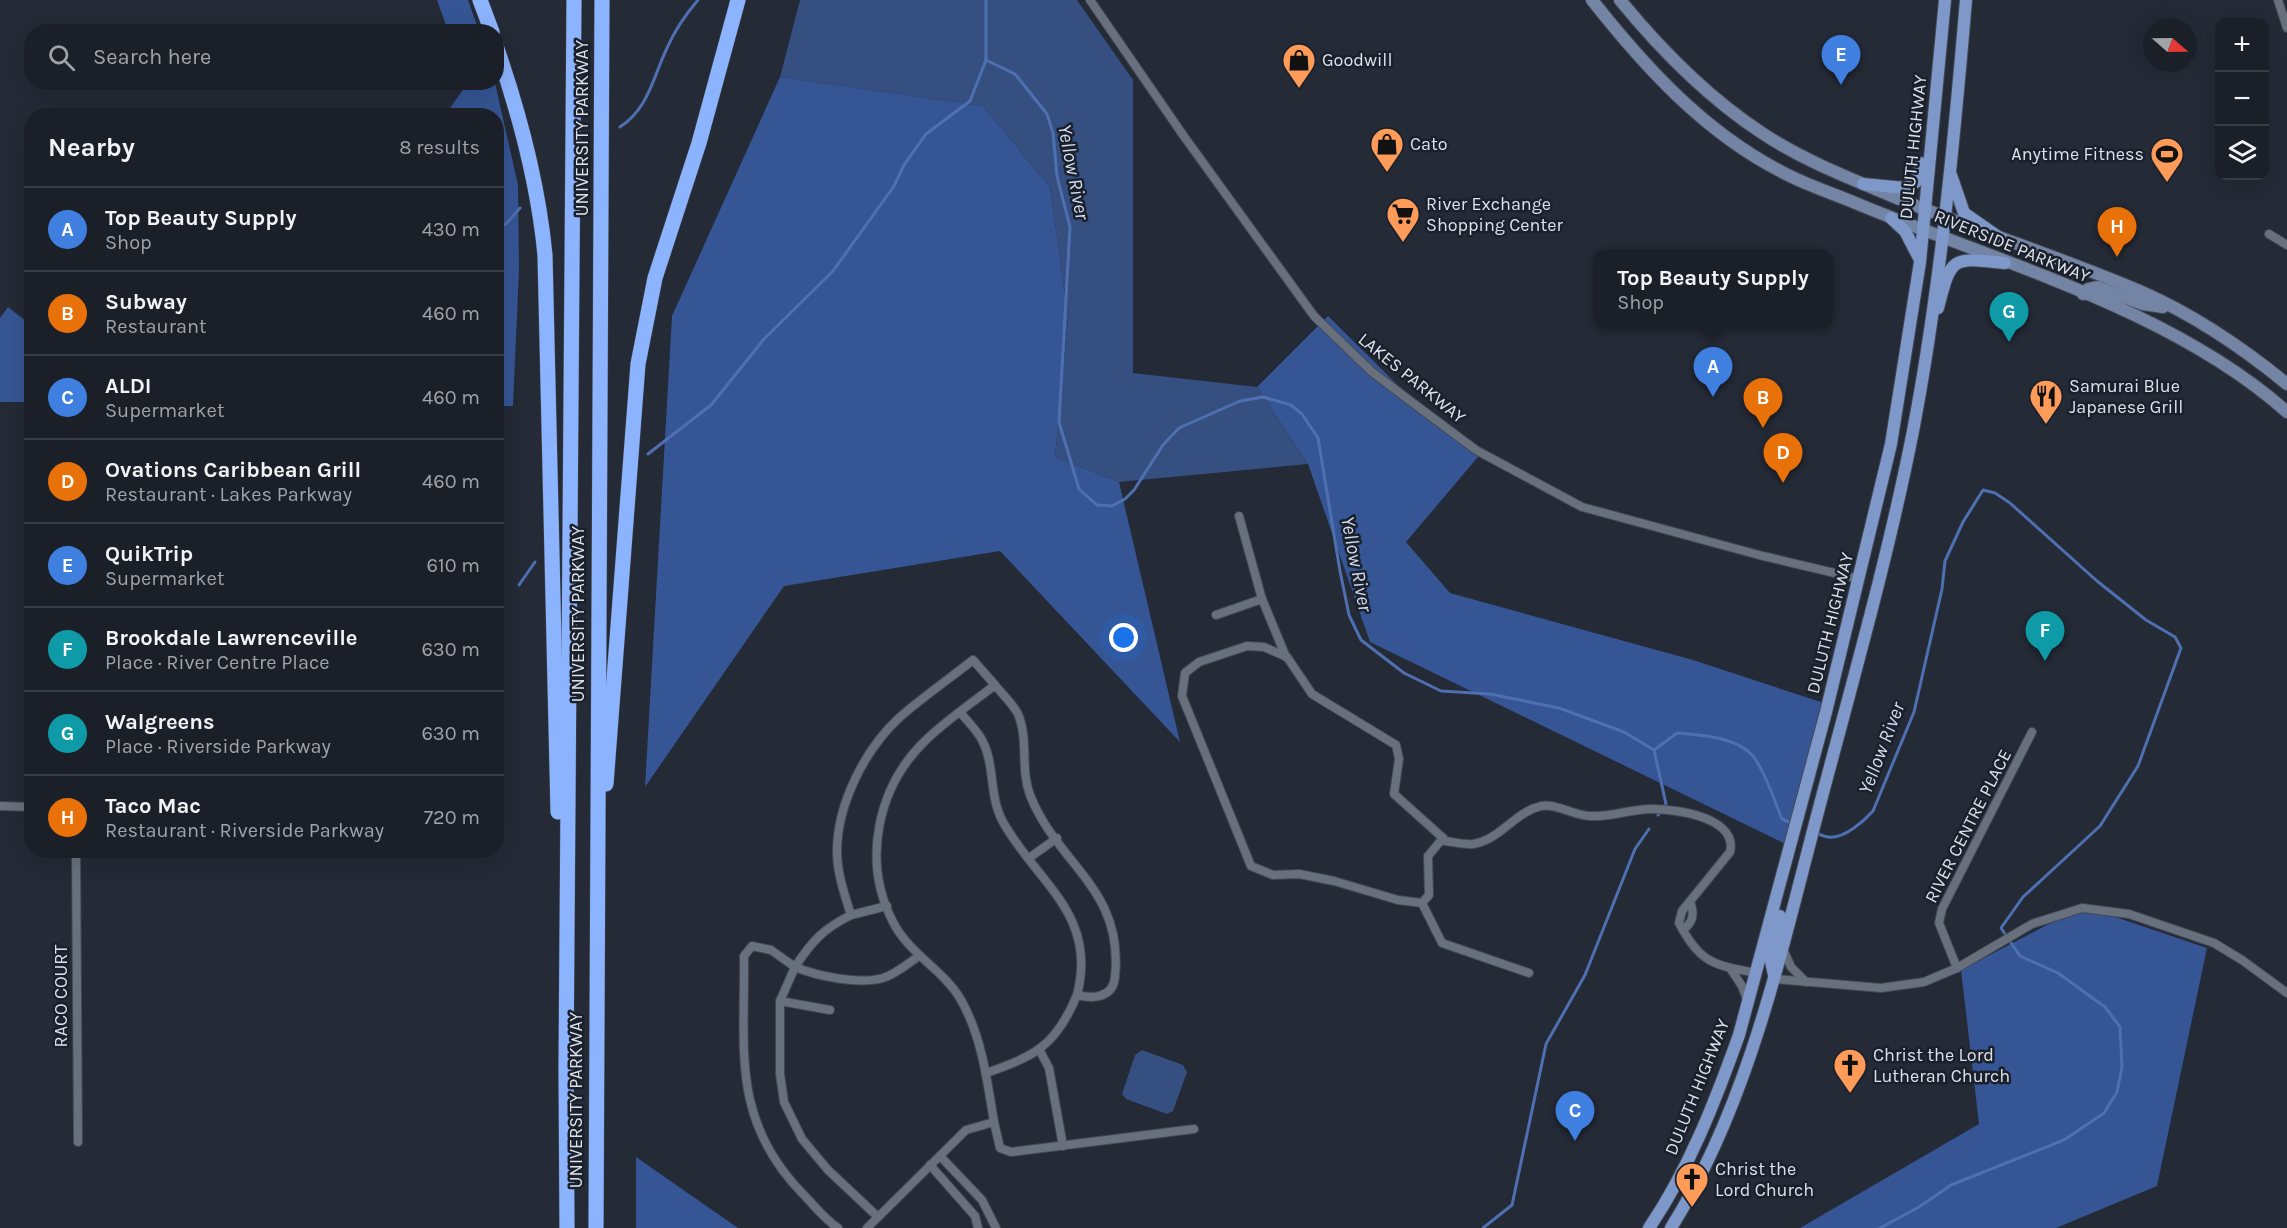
<!DOCTYPE html>
<meta charset="utf-8">
<style>
:root{--surface:#1b2028;--page:#282d34;--text:#f1f3f6;--muted:#a0a3a8;--line:#393e45;--accent:#8bbbb9}
body{margin:0;font-family:Karla,sans-serif;background:var(--page);color:var(--text)}
.controls{position:absolute;right:18px;top:18px;display:grid;overflow:hidden;border-radius:12px;box-shadow:0 6px 24px #0002}
.controls button{width:54px;height:54px;display:grid;place-items:center;padding:0;border:0;border-bottom:2px solid var(--line);background:var(--surface);color:var(--text);font:30px sans-serif}
.compass{position:absolute;left:2143px;top:18px;width:54px;height:54px;border-radius:50%;background:var(--surface);box-shadow:0 6px 24px #0002;rotate:110deg}
.you{position:absolute;left:1124px;top:638px;width:21px;height:21px;margin:-15px;border:4px solid #fff;border-radius:50%;background:#1a73e8;box-shadow:0 0 0 9px #1a73e833}
.badge{display:grid;place-items:center;width:39px;height:39px;border-radius:50%;background:var(--accent);color:#fff;font-size:20px;font-weight:700}
.pin{position:absolute;translate:-50% -50px;filter:drop-shadow(0 2px 3px #0008)}
.pin::after{content:'';position:absolute;top:32px;width:21px;height:18px;background:inherit;clip-path:polygon(0 0,100% 0,50% 100%)}
.popup{position:absolute;left:1593px;top:250px;width:240px;height:78px;box-sizing:border-box;display:grid;place-content:center;border-radius:12px;background:var(--surface);filter:drop-shadow(0 2px 4px #0005);font-size:20px;white-space:nowrap;color:var(--muted)}
.popup b{font-size:22px;color:var(--text)}
.popup::after{content:'';position:absolute;left:50%;top:100%;margin-left:-12px;border:12px solid transparent;border-top-color:var(--surface)}
.list{margin:0;padding:0;list-style:none}
h2{display:flex;justify-content:space-between;align-items:center;height:78px;margin:0;padding:0 24px;font-size:26px}
h2 small{font-size:20px;font-weight:400;color:var(--muted)}
.list li{display:grid;grid-template-columns:39px 1fr auto;gap:18px;align-items:center;box-sizing:border-box;height:84px;padding:0 24px;border-top:2px solid var(--line)}
.list b{display:block;font-size:22px;white-space:nowrap}
.list p{margin:0;font-size:20px;white-space:nowrap;color:var(--muted)}
.list em{font-size:20px;font-style:normal;color:var(--muted)}
.icon{flex:none;width:33px;height:33px;fill:none;stroke:currentColor;stroke-width:2;stroke-linecap:round;stroke-linejoin:round}
.map{position:relative;flex:none;width:2287px;height:1228px;overflow:hidden}
.search{position:absolute;background:var(--surface);box-shadow:0 6px 24px #0002;left:24px;top:24px;width:480px;height:66px;display:flex;align-items:center;gap:15px;box-sizing:border-box;padding:0 21px;border-radius:24px;color:var(--muted);font-size:22px}
.panel{position:absolute;background:var(--surface);box-shadow:0 6px 24px #0002;left:24px;top:108px;width:480px;height:750px;border-radius:24px}
.map>svg:first-child{display:block}
</style>
<div class="map">
<svg width="2287" height="1228" viewBox="0 0 2287 1228">
<rect width="100%" height="100%" fill="#242a36"/>
<g fill="#354f81">
<polygon points="800,0 1077,0 1133,80 1133,373 1257,387 1308,464 1119,482 1055,457 1068,317 1050,187 983,106 780,77"/>
<polygon points="1142,1050 1183,1065 1187,1072 1173,1111 1167,1114 1126,1099 1122,1094 1135,1055"/>
</g>
<g fill="#355594">
<polygon points="437,0 468,0 479,31 448,31"/>
<polygon points="780,77 983,106 1050,187 1068,317 1055,457 1119,482 1180,742 1000,551 784,586 645,787 672,316"/>
<polygon points="464,83 495,83 518,185 519,270 513,406 497,406 496,116 445,115 465,87"/>
<polygon points="8,307 31,325 31,402 0,402 0,318"/>
<polygon points="1328,316 1440,427 1483,451 1406,542 1450,593 1693,660 1833,706 1792,847 1370,642 1308,464 1257,387"/>
<polygon points="2083,906 2207,948 2157,1186 2056,1228 1800,1228 1979,1124 1961,970"/>
<polygon points="636,1157 738,1228 636,1228"/>
</g>
<g fill="none" stroke-linecap="round" stroke-linejoin="round">
<g stroke="#4e70b1" stroke-width="3">
<polyline points="986,60 1015,74 1047,114 1053,133 1057,176 1070,227 1059,422 1079,489 1097,505 1112,506 1125,499 1134,490 1163,445 1179,428 1240,401 1263,397 1291,405 1302,414 1318,438 1340,571 1349,615 1361,640 1404,673 1441,691 1490,694 1559,708 1624,732 1654,750"/>
<path d="M 620,127 C 649,108 653,77 667,48 C 675,30 685,15 698,0"/>
<polyline points="496,226 506,224 520,208"/>
<polyline points="648,454 711,405 764,339 833,271 894,186 904,165 926,134 970,101 986,60 986,0"/>
<polyline points="519,585 535,562"/>
<path d="M 1654,750 L 1677,733 C 1701,735 1740,737 1755,759 C 1767,776 1774,800 1782,819 L 1792,823"/>
<polyline points="1654,750 1666,804 1658,815"/>
<path d="M 1815,832 C 1819,834 1824,837 1829,837 C 1844,839 1864,821 1873,811 L 1914,712 L 1942,589 L 1945,561 L 1963,522 L 1983,490 L 1995,493 L 2010,503 L 2097,581 L 2146,620 L 2175,637 L 2181,648 L 2138,766 L 2100,826 L 2023,897 L 2001,928 L 2020,956 L 2058,973 L 2105,1007 L 2120,1027 L 2122,1067 L 2117,1092 L 2104,1113 L 2064,1140 L 1951,1185 L 1919,1207 L 1880,1228"/>
<polyline points="1483,1228 1512,1205 1546,1044 1585,975 1635,849 1649,829"/>
</g>
<defs>
<g id="street">
<polyline points="1090,0 1183,135 1314,316 1371,371 1409,400 1476,450 1582,507 1759,555 1860,579"/>
<polyline points="2278,0 2287,28"/>
<polyline points="2269,234 2287,245"/>
<polyline points="1239,516 1262,599 1286,657"/>
<polyline points="1216,615 1262,599"/>
<polygon points="1247,646 1264,647 1287,657 1312,694 1396,745 1399,759 1394,794 1443,838 1428,856 1429,895 1422,903 1398,900 1334,881 1299,874 1273,875 1251,866 1182,696 1185,673 1199,662"/>
<path d="M 960,712 C 967,721 978,731 983,742 C 995,766 989,797 1003,822 C 1037,883 1098,914 1077,995"/>
<polyline points="0,806 32,807"/>
<path d="M 1443,838 L 1445,841 C 1454,842 1465,845 1473,844 C 1500,840 1515,812 1541,806 C 1557,803 1574,816 1590,816 C 1608,817 1622,812 1639,810 C 1665,806 1739,815 1730,852 L 1682,911 L 1679,923 C 1700,963 1713,965 1756,973"/>
<polyline points="76,850 78,1142"/>
<polyline points="1029,858 1057,838"/>
<polyline points="1422,903 1442,943 1529,973"/>
<path d="M 887,906 L 851,915 C 845,896 837,873 837,852 C 837,804 865,749 900,717 C 923,697 949,679 973,660 L 995,685"/>
<path d="M 851,915 C 823,929 812,941 795,967 C 817,976 859,985 883,978 C 896,974 907,964 919,956"/>
<path d="M 1683,930 C 1693,922 1695,914 1690,902"/>
<polyline points="1782,947 1791,967 1806,982"/>
<polyline points="1730,968 1742,986 1748,1002"/>
<polyline points="1957,968 1939,923 1942,909 2032,732"/>
<polyline points="1774,979 1881,988 1924,982 1957,968 2032,924 2082,908 2129,914 2214,943 2242,960 2287,993"/>
<polyline points="780,1001 830,1010"/>
<polyline points="1040,1051 1049,1068 1063,1146"/>
<polyline points="994,1122 1000,1148 1011,1152 1194,1129"/>
<polyline points="940,1156 982,1200 996,1228"/>
<polyline points="930,1165 975,1216 978,1228"/>
<path d="M 838,1228 C 824,1219 813,1204 802,1193 C 731,1119 745,1051 744,956 L 752,946 L 771,950 L 795,967 L 780,1001 L 780,1074 L 784,1102 L 802,1139 L 828,1170 L 878,1217"/>
<path d="M 867,1228 L 966,1130 L 994,1122 C 987,1080 982,1037 961,1000 C 944,970 909,954 893,922 C 861,860 878,785 927,739 C 948,719 972,703 995,685 C 1002,694 1013,704 1018,714 C 1029,740 1020,769 1030,795 C 1058,866 1124,888 1115,977 C 1113,998 1093,999 1077,995 C 1056,1046 1035,1056 986,1073"/>
</g>
<g id="secondary">
<path d="M 1592,0 C 1645,67 1704,132 1782,172 C 1804,184 1829,192 1853,202 C 1994,261 2172,309 2287,412"/>
<path d="M 1620,0 C 1661,50 1707,97 1762,133 C 1798,157 1839,174 1880,191 C 1966,228 2056,255 2142,292 C 2194,315 2243,348 2287,384"/>
<polyline points="2083,294 2088,289 2097,287 2143,304 2163,307"/>
</g>
<g id="primary">
<polyline points="1951,175 1964,213 2004,241"/>
<polyline points="1863,184 1905,188 1916,182 1921,163"/>
<polyline points="1891,218 1905,231 1919,258"/>
<path d="M 1938,308 C 1951,256 1952,257 2005,263"/>
<polyline points="1774,975 1770,957 1780,916"/>
<path d="M 1649,1228 C 1689,1169 1715,1102 1739,1035 L 1826,712 L 1891,444 L 1920,262 L 1945,0"/>
<path d="M 1671,1228 C 1750,1101 1781,951 1819,808 C 1852,683 1888,558 1913,431 C 1940,290 1954,142 1966,0"/>
</g>
<g id="highway">
<polyline points="480,0 492,32"/>
<path d="M 496,46 C 520,115 538,182 545,255 L 558,812"/>
<polyline points="606,784 638,364 655,278 699,143 738,0"/>
<polyline points="567,1228 566,1068 574,0"/>
<polyline points="596,1228 602,0"/>
</g>
</defs>
<use href="#street" stroke="#434852" stroke-width="10"/>
<use href="#secondary" stroke="#434852" stroke-width="14"/>
<use href="#primary" stroke="#434852" stroke-width="14"/>
<use href="#highway" stroke="#434852" stroke-width="16"/>
<use href="#street" stroke="#68707e" stroke-width="8"/>
<use href="#secondary" stroke="#7384a4" stroke-width="12"/>
<use href="#primary" stroke="#7e98ca" stroke-width="12"/>
<use href="#highway" stroke="#8cb3fd" stroke-width="15"/>
</g>
<defs>
<symbol id="shop-pin" viewBox="-11 -11 22 30"><path d="M0 17L-7.5 6A9.5 9.5 0 1 1 7.5 6Z" fill="#fe9b59" stroke="#1a202c"/><path d="M-5-2.5h2.3a2.7 3.5 0 0 1 5.4 0H5L5.5 6h-11ZM-1.5-2.5h3a1.5 2.3 0 0 0-3 0Z" fill="#111"/></symbol>
<symbol id="stadium-pin" viewBox="-11 -11 22 30"><path d="M0 17L-7.5 6A9.5 9.5 0 1 1 7.5 6Z" fill="#fe9b59" stroke="#1a202c"/><path d="M0-5a6.5 5 0 1 0 0 10a6.5 5 0 1 0 0-10ZM-3.5-1.8h7v3.6h-7Z" fill="#111"/></symbol>
<symbol id="supermarket-pin" viewBox="-11 -11 22 30"><path d="M0 17L-7.5 6A9.5 9.5 0 1 1 7.5 6Z" fill="#fe9b59" stroke="#1a202c"/><path d="M-6-5.5h2.5l.6 2H6L4.5 2H-2.5L-4.4-4H-6ZM-1.5 3.2a1.3 1.3 0 1 0 .1 0ZM3 3.2a1.3 1.3 0 1 0 .1 0Z" fill="#111"/></symbol>
<symbol id="restaurant-pin" viewBox="-11 -11 22 30"><path d="M0 17L-7.5 6A9.5 9.5 0 1 1 7.5 6Z" fill="#fe9b59" stroke="#1a202c"/><path d="M-5-6h1v4h1v-4h1v4h1v-4h1v5L-1.5 .5V6h-2V.5L-5-1ZM5-6V6H3V1.5H1.5Q1.5-4 5-6Z" fill="#111"/></symbol>
<symbol id="church-pin" viewBox="-11 -11 22 30"><path d="M0 17L-7.5 6A9.5 9.5 0 1 1 7.5 6Z" fill="#fe9b59" stroke="#1a202c"/><path d="M-1.2-6h2.4v3.5h3.3v2.4h-3.3V6h-2.4V-.1h-3.3v-2.4h3.3Z" fill="#111"/></symbol>
</defs>
<g fill-rule="evenodd">
<use href="#shop-pin" x="1280" y="41" width="38" height="52"/>
<use href="#shop-pin" x="1368" y="125" width="38" height="52"/>
<use href="#stadium-pin" x="2148" y="135" width="38" height="52"/>
<use href="#supermarket-pin" x="1384" y="195" width="38" height="52"/>
<use href="#restaurant-pin" x="2027" y="377" width="38" height="52"/>
<use href="#church-pin" x="1831" y="1046" width="38" height="52"/>
<use href="#church-pin" x="1673" y="1160" width="38" height="52"/>
</g>
<g text-anchor="middle" stroke-width="5" stroke-linejoin="round" paint-order="stroke">
<g font-size="18" fill="#dde1e9" stroke="#1a202c" text-anchor="start">
<text x="1322" y="66">Goodwill</text>
<text x="1410" y="150">Cato</text>
<text x="2144" y="160" text-anchor="end">Anytime Fitness</text>
<text x="1426" y="210">River Exchange<tspan x="1426" dy="21">Shopping Center</tspan></text>
<text x="2069" y="392">Samurai Blue<tspan x="2069" dy="21">Japanese Grill</tspan></text>
<text x="1873" y="1061">Christ the Lord<tspan x="1873" dy="21">Lutheran Church</tspan></text>
<text x="1715" y="1175">Christ the<tspan x="1715" dy="21">Lord Church</tspan></text>
</g>
<g font-size="18" fill="#dde1e9" stroke="#1a202c">
<text transform="translate(582 128) rotate(-90)" y="6">UNIVERSITY PARKWAY</text>
<text transform="translate(1913 147) rotate(-84)" y="6">DULUTH HIGHWAY</text>
<text transform="translate(2012 246) rotate(22)" y="6">RIVERSIDE PARKWAY</text>
<text transform="translate(1412 378) rotate(39)" y="6">LAKES PARKWAY</text>
<text transform="translate(578 614) rotate(-90)" y="6">UNIVERSITY PARKWAY</text>
<text transform="translate(1830 623) rotate(-76)" y="6">DULUTH HIGHWAY</text>
<text transform="translate(1968 826) rotate(-63)" y="6">RIVER CENTRE PLACE</text>
<text transform="translate(61 996) rotate(-90)" y="6">RACO COURT</text>
<text transform="translate(1697 1087) rotate(-68)" y="6">DULUTH HIGHWAY</text>
<text transform="translate(576 1100) rotate(-90)" y="6">UNIVERSITY PARKWAY</text>
</g>
<g font-size="20" font-style="italic" fill="#d3ddf0" stroke="#1a202c">
<text transform="translate(1074 172) rotate(79)" y="7">Yellow River</text>
<text transform="translate(1357 564) rotate(79)" y="7">Yellow River</text>
<text transform="translate(1881 748) rotate(-69)" y="7">Yellow River</text>
</g>
</g>
</svg>
<div class="controls">
<button>+</button>
<button>−</button>
<button><svg class="icon" aria-label="layers" viewBox="0 0 24 24"><path d="M12 4l9 5-9 5-9-5zM3 14l9 5 9-5"/></svg></button>
</div>
<svg class="compass" viewBox="-18 -18 36 36"><path d="M0-13l5 13h-10z" fill="#e53935"/><path d="M0 13l5-13h-10z" fill="#a0a3a8"/></svg>
<div class="you"></div>
<div class="pin badge" style="left:1713px;top:397px;background:#3f7fe0">A</div>
<div class="popup"><b>Top Beauty Supply</b>Shop</div>
<div class="pin badge" style="left:1763px;top:428px;background:#e8710a">B</div>
<div class="pin badge" style="left:1575px;top:1141px;background:#3f7fe0">C</div>
<div class="pin badge" style="left:1783px;top:483px;background:#e8710a">D</div>
<div class="pin badge" style="left:1841px;top:85px;background:#3f7fe0">E</div>
<div class="pin badge" style="left:2045px;top:661px;background:#0f9aa8">F</div>
<div class="pin badge" style="left:2009px;top:342px;background:#0f9aa8">G</div>
<div class="pin badge" style="left:2117px;top:257px;background:#e8710a">H</div>
<div class="search"><svg class="icon" aria-label="search" viewBox="0 0 24 24"><circle cx="10" cy="10" r="6"/><path d="M15 15l6 6"/></svg>Search here</div>
<section class="panel">
<h2>Nearby<small>8 results</small></h2>
<ul class="list">
<li><span class="badge" style="background:#3f7fe0">A</span><div><b>Top Beauty Supply</b><p>Shop</p></div><em>430 m</em></li>
<li><span class="badge" style="background:#e8710a">B</span><div><b>Subway</b><p>Restaurant</p></div><em>460 m</em></li>
<li><span class="badge" style="background:#3f7fe0">C</span><div><b>ALDI</b><p>Supermarket</p></div><em>460 m</em></li>
<li><span class="badge" style="background:#e8710a">D</span><div><b>Ovations Caribbean Grill</b><p>Restaurant · Lakes Parkway</p></div><em>460 m</em></li>
<li><span class="badge" style="background:#3f7fe0">E</span><div><b>QuikTrip</b><p>Supermarket</p></div><em>610 m</em></li>
<li><span class="badge" style="background:#0f9aa8">F</span><div><b>Brookdale Lawrenceville</b><p>Place · River Centre Place</p></div><em>630 m</em></li>
<li><span class="badge" style="background:#0f9aa8">G</span><div><b>Walgreens</b><p>Place · Riverside Parkway</p></div><em>630 m</em></li>
<li><span class="badge" style="background:#e8710a">H</span><div><b>Taco Mac</b><p>Restaurant · Riverside Parkway</p></div><em>720 m</em></li>
</ul>
</section>
</div>
